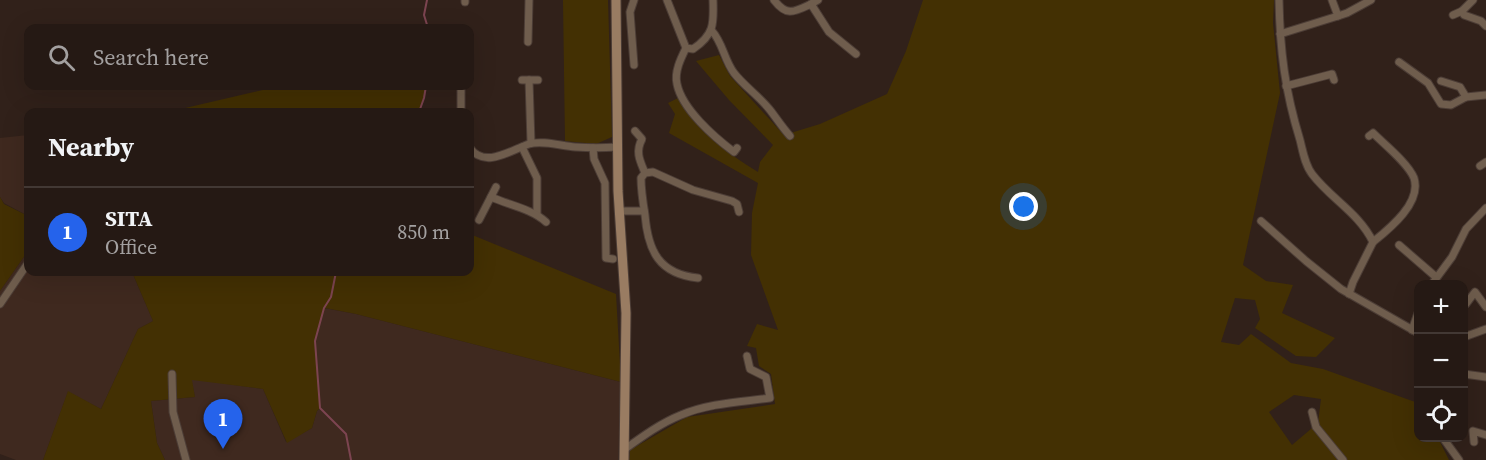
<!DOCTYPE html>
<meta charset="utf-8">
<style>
:root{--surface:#251914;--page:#2d221d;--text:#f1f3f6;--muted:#a3a0a0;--line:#423834;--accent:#2563eb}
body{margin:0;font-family:"Source Serif 4",serif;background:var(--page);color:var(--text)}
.controls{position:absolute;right:18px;bottom:18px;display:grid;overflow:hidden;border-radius:12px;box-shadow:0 6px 24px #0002}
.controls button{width:54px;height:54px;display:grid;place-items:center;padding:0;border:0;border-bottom:2px solid var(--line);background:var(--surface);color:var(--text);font:30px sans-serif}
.you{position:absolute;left:1024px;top:207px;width:21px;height:21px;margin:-15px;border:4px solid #fff;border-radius:50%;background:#1a73e8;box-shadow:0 0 0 9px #1a73e833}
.badge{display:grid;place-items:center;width:39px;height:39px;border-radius:50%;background:var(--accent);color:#fff;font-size:20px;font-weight:700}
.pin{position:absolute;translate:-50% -50px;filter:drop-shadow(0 2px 3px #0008)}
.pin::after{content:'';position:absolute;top:32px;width:21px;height:18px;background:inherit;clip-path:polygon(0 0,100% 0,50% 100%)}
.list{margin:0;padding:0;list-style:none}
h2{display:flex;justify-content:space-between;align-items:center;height:78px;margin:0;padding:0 24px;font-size:26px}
h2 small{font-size:20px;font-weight:400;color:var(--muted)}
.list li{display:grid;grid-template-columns:39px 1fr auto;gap:18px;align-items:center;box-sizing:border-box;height:90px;padding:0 24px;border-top:2px solid var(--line)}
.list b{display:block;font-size:22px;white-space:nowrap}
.list p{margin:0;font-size:20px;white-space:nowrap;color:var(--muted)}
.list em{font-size:20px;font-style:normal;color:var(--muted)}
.icon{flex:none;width:33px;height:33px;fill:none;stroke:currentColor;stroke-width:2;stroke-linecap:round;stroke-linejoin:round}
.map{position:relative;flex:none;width:1486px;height:460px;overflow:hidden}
.search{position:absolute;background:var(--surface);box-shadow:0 6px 24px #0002;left:24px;top:24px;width:450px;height:66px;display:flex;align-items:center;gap:15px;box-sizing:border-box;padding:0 21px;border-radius:12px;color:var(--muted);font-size:22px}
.panel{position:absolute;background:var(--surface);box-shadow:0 6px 24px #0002;left:24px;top:108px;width:450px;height:168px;border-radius:12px}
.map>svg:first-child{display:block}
</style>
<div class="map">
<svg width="1486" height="460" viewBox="0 0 1486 460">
<rect width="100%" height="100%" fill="#31211a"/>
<g fill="#3f291f">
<polygon points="28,135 28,216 4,203 0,197 0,138"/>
<polygon points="28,251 28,272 132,272 153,321 138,329 101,409 68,392 43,460 16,460 0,454 0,291"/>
<polygon points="324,308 356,314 621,382 618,460 165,460 157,443 151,401 195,397 191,379 263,389 286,442 312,428 317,411 320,408 315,341"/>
</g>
<g fill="#433003" fill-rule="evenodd">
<polygon points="563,0 608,0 612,137 596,144 565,141"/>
<path d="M 923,0 L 1274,0 L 1273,23 L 1280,93 L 1243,265 L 1266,281 L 1293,285 L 1282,313 L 1335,338 L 1316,357 L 1296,356 L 1255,328 L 1260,319 L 1255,300 L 1235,298 L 1221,342 L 1239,345 L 1251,334 L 1291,363 L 1323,369 L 1418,403 L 1418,438 L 1438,438 L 1449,460 L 629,460 L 630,450 L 687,417 L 775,404 L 771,374 L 759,366 L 756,348 L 747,346 L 757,324 L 778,330 L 751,255 L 752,213 L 758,183 L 669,133 L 675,114 L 668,103 L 678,98 C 702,133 721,149 758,172 L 760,162 L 773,145 L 729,100 L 696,61 L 719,55 L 730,76 L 784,135 L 820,124 L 887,94 L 906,51 ZM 1294,395 L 1321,399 L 1318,423 L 1292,445 L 1269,412 Z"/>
<polygon points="280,86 426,86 424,98 419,112 168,112"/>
<polygon points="0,197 4,204 28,216 28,251 0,291"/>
<polygon points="470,234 616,294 621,382 356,314 325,308 315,341 320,408 317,411 312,428 287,443 263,389 192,380 195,397 151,401 157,443 165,460 43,460 68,391 101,409 138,329 153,321 132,272 470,272"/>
</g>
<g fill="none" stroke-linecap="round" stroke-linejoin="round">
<g stroke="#7c4450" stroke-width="2">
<polyline points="427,0 424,15 428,28"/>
<polyline points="419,112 424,98 426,86"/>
<polyline points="336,272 331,297 324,308 315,341 320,408 346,434 351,460"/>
</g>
<defs>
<g id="street">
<polyline points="465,0 465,2"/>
<path d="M 667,0 L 686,48 L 693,49 C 714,35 714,24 713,0"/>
<path d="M 774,0 C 787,17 794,12 811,4"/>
<polyline points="818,0 811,4 829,32 856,54"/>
<path d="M 1279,0 C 1280,51 1285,91 1300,140 C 1303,152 1305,165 1312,174 C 1331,199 1359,213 1373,242 C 1389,229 1422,203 1414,178 C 1408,163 1384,144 1373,133 L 1369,136"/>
<polyline points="1462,11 1464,15 1481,21 1486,26"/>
<polyline points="1453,15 1462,11 1473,0"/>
<polyline points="1338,16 1347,13 1371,0"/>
<path d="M 712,31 C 723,43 724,60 734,73 C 744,86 759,96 770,110 C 777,119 782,127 790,136"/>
<polyline points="1280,34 1338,16 1332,0"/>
<polyline points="528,42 529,0"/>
<path d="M 686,48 C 681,58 674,72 677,84 C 682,109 714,137 734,152 L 737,148"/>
<polyline points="1399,62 1428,83 1441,104 1451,105 1466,97 1486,95"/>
<polyline points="634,65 630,12 634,0"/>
<polyline points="522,80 538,80"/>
<polyline points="529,80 531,143"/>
<polyline points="1441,81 1460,87 1466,97"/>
<polyline points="461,86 461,112"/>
<polyline points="1286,86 1332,74 1334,80"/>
<path d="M 635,131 L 642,139 C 635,152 640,161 645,173"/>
<polyline points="522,147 537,178 537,214"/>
<path d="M 470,148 C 485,169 511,150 529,144 C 543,140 561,146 575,147 C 589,148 603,148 617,147"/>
<polyline points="593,148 594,159 605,183 606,258 613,259"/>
<polyline points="1480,166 1486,162"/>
<path d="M 491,197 C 509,205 532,209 546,222"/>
<polyline points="620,211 644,211"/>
<polyline points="479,220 496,187"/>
<polyline points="1261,221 1306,261 1341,289 1418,333"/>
<polyline points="1399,245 1436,277"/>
<path d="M 698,278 C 659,274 648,251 645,215 C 643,203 641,190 641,178 L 645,173 L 653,172 L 693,190 L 732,201 L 737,204 L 739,212"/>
<polyline points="1432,284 1452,257 1466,229 1486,208"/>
<polyline points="1349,294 1353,282 1373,242"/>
<polyline points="0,304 28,263"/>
<polyline points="1466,304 1475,292 1486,307"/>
<polyline points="1412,330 1418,313"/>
<polyline points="1464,337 1486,329"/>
<polyline points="172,374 173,412 186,460"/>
<polyline points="1464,374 1486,377"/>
<polyline points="1312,412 1316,427 1343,460"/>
<polyline points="1443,438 1459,460"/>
<polyline points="1474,442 1473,431 1486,435"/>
<path d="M 625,449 C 643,436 661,423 681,415 C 709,403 741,402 770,398 L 766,377 L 750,369 L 747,356"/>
</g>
<polyline id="secondary" points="616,0 618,191 626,313 624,460"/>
</defs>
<use href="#street" stroke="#4c3d36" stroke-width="9"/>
<use href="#secondary" stroke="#4c3d36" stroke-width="11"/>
<use href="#street" stroke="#6f5d4d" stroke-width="7"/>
<use href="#secondary" stroke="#997c62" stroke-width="9"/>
</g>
</svg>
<div class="controls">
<button>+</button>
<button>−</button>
<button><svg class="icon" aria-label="locate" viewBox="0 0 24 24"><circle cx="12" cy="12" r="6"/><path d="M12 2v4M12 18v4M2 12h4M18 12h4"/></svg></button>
</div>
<div class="you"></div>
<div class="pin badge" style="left:223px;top:449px">1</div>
<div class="search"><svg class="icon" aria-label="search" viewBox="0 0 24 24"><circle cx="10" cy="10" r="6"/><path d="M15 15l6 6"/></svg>Search here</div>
<section class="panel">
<h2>Nearby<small></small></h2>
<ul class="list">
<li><span class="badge">1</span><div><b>SITA</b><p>Office</p></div><em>850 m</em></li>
</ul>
</section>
</div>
